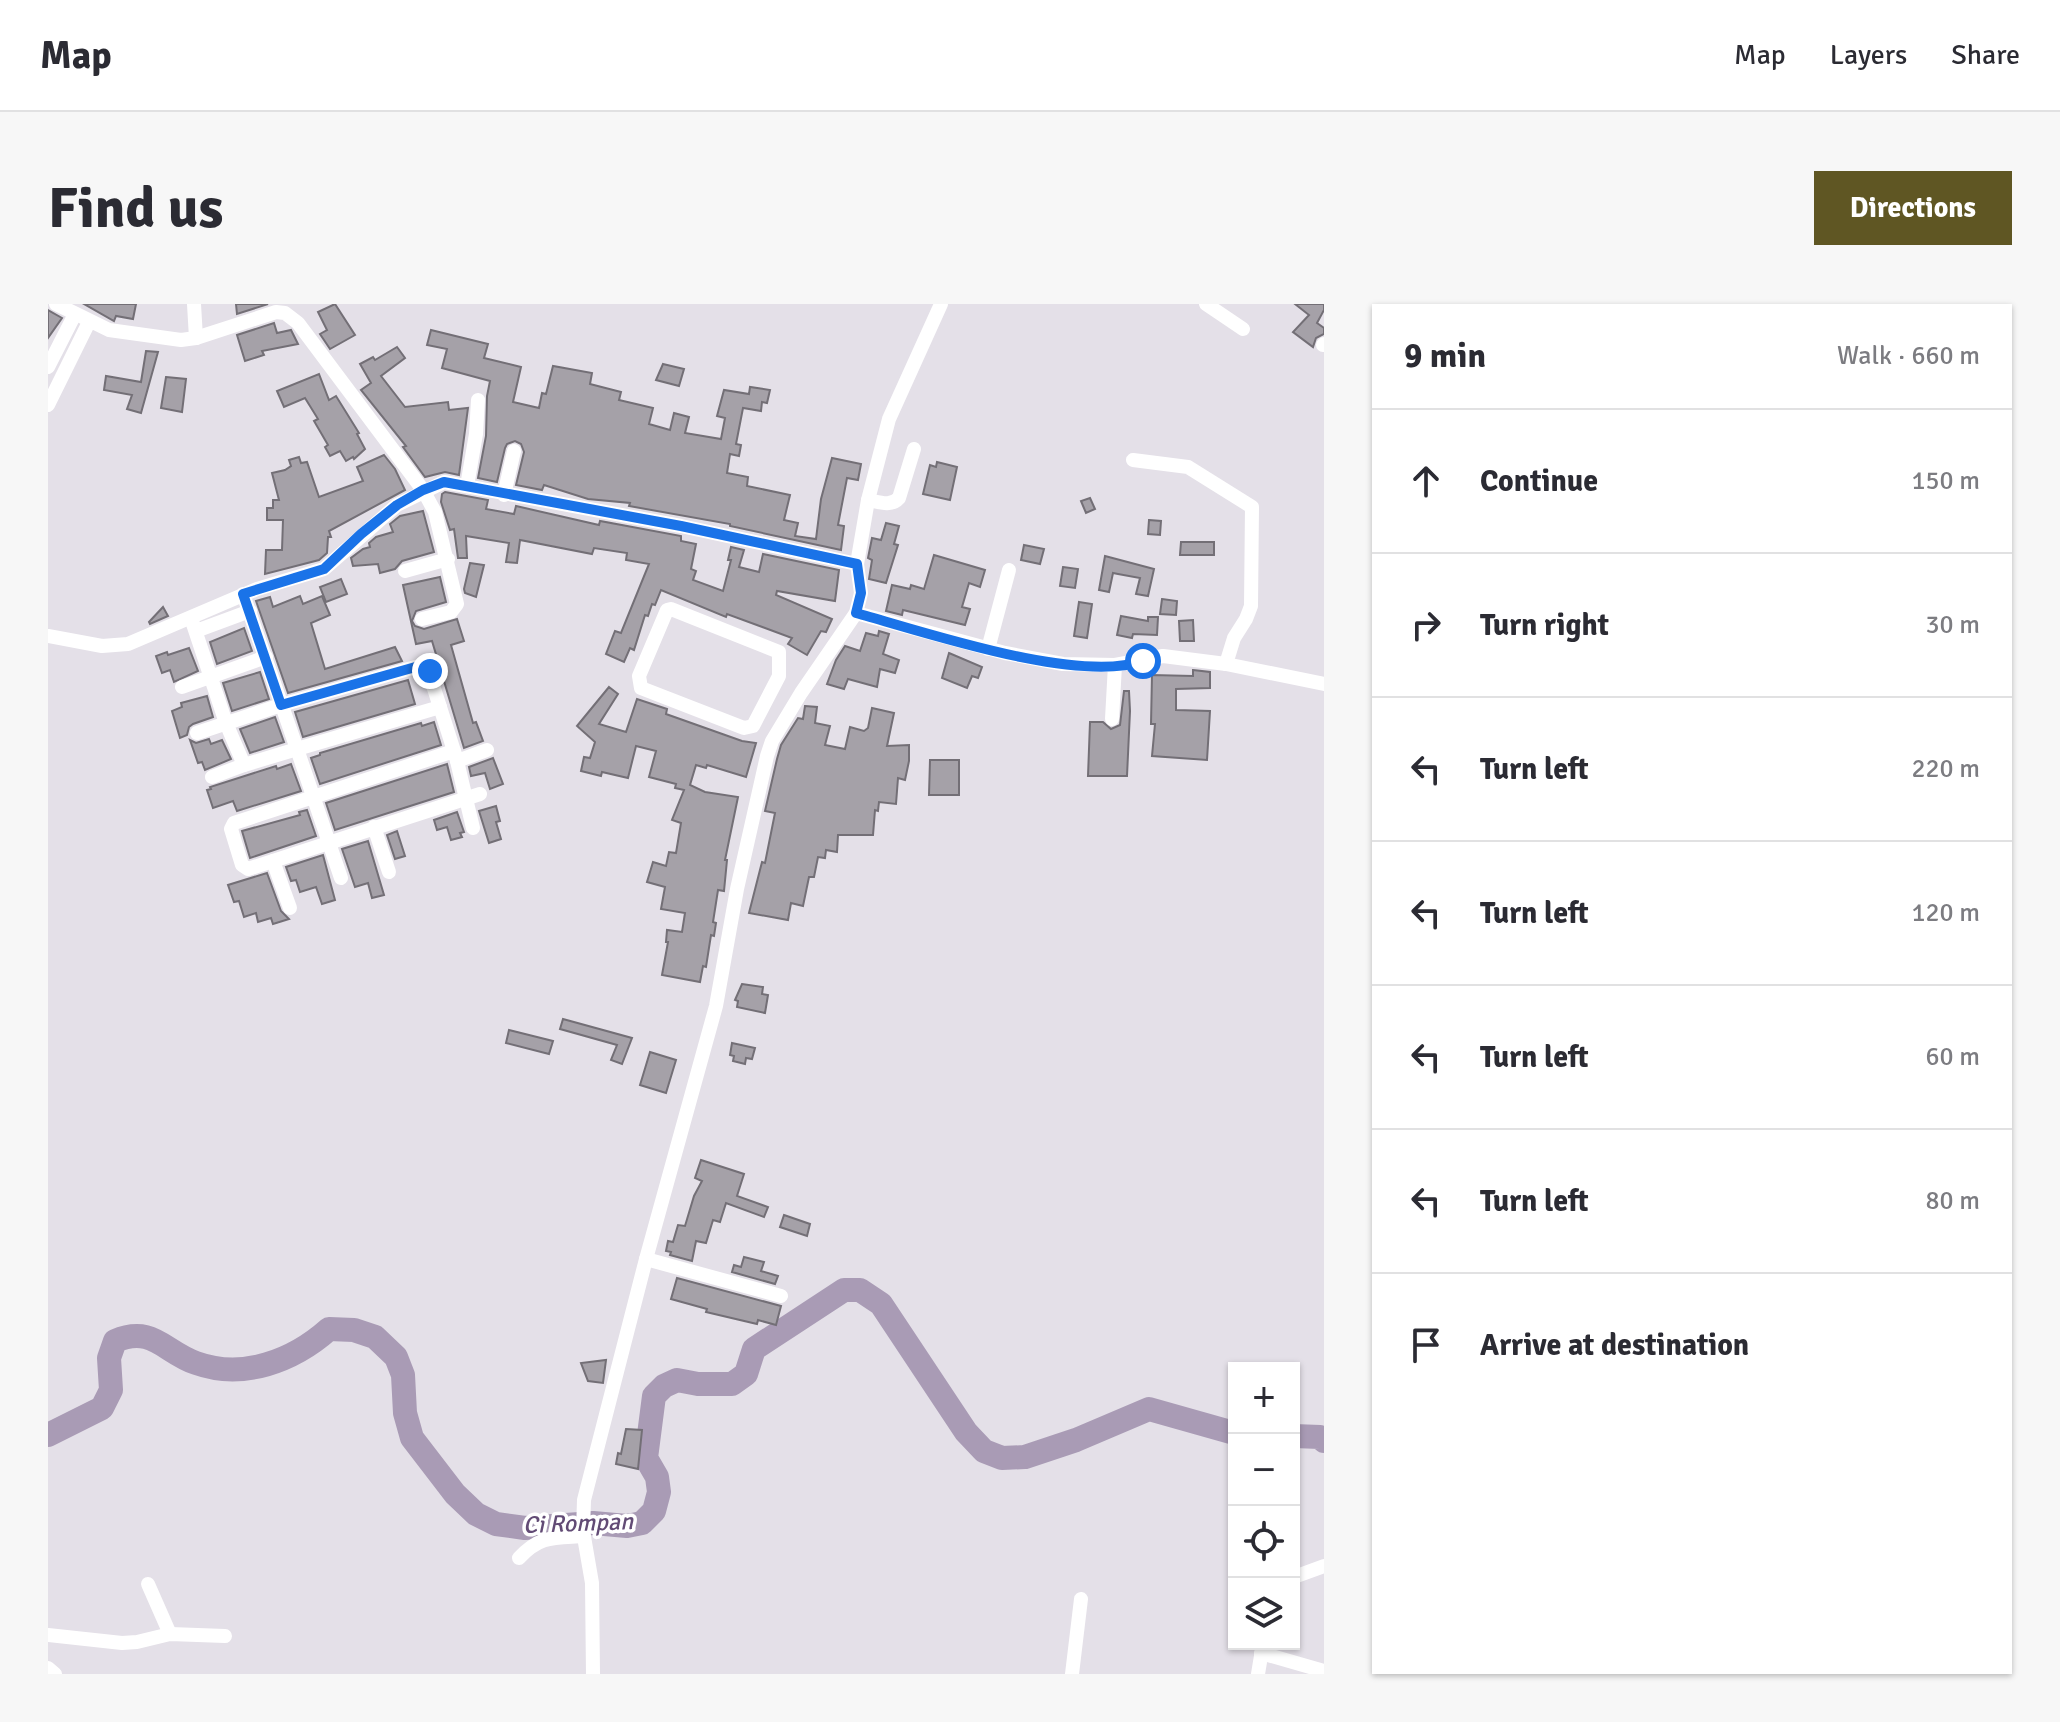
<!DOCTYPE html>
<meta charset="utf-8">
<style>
:root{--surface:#fff;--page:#f7f7f7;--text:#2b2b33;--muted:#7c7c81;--line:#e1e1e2;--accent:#5f5623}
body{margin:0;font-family:Signika,sans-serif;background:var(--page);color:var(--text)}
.controls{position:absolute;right:24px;bottom:24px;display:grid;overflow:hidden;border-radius:0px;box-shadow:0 2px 6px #0004}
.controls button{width:72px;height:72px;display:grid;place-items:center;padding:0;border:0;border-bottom:2px solid var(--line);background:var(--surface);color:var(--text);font:40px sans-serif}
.stop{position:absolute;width:24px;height:24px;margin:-18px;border:6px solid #1a73e8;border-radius:50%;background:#fff}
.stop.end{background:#1a73e8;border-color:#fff;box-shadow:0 2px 8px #0008}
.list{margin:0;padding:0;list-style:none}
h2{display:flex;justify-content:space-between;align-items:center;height:104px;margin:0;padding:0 32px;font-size:34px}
h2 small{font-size:26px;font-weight:400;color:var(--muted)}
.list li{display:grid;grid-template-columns:52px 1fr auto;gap:24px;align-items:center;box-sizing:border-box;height:144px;padding:0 32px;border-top:2px solid var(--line)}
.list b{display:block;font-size:30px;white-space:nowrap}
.list em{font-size:26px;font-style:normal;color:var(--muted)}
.icon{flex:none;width:44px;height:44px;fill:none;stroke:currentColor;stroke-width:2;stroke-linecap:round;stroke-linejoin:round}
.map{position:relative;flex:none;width:1276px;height:1370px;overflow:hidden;border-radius:0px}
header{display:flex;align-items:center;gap:48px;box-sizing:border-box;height:112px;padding:0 40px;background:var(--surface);border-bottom:2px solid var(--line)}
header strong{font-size:38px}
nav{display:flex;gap:44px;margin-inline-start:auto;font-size:28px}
.intro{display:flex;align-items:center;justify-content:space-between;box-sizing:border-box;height:192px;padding:0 48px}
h1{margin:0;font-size:56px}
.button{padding:20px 36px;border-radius:0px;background:var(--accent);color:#fff;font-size:28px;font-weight:700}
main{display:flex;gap:48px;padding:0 48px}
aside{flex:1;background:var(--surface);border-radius:0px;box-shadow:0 2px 6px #0004}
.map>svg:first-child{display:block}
</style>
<header>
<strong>Map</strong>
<nav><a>Map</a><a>Layers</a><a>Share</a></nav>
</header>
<div class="intro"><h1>Find us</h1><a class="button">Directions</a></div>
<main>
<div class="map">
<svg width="1276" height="1370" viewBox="0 0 1276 1370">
<rect width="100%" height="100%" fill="#e4e0e8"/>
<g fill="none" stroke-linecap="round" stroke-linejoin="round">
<g stroke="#a99bb5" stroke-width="24">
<path d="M 0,1131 L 54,1104 L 63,1086 L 61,1054 L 67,1037 C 105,1021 116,1048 148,1059 C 195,1076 245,1057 281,1025 L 306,1026 L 327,1033 L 348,1053 L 355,1071 L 357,1109 L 364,1134 L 407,1190 L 428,1210 L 448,1220 L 477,1224 L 545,1219 L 579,1222 L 594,1219 L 606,1207 L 611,1188 L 609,1173 L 598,1154 L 606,1092 L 616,1082 L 629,1076 L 650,1080 L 684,1080 L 698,1070 L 706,1045 L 796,986 L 812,986 L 833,1000 L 918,1128 L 936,1147 L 954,1154 L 977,1153 L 1028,1136 L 1101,1105 L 1186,1129"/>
<polyline points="1246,1132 1272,1133 1276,1137"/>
</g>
</g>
<g fill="#a5a1a8" stroke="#736f76" stroke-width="2">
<polygon points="36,0 88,0 85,15 68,12 66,17"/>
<polygon points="188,0 220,0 189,10"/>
<polygon points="287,0 307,31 282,45 272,30 279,26 270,8"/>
<polygon points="1247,0 1276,0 1276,6 1269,19 1276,24 1276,30 1268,34 1265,43 1245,28 1261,11"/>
<polygon points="0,6 14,14 0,34"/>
<polygon points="226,19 229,29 243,26 250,40 214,47 216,51 197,57 189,31"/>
<polygon points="383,26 440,40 436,54 473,63 465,98 491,104 494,89 498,90 505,62 544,69 542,80 573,88 571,96 605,104 601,120 622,126 626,109 641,113 637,129 673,135 677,114 669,112 676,86 701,90 702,83 722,86 719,99 714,98 713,107 695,104 688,140 693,141 691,152 682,150 679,169 700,173 699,182 742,191 736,216 750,219 747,232 768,235 773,195 784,154 813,160 810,176 799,174 790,221 796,222 793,246 682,222 682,220 581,202 582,199 540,195 496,181 494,186 468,181 476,148 473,140 467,137 459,140 457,144 449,178 430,174 438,132 439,92 442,77 394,64 399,45 379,41"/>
<polygon points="349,43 357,54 333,72 357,103 400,98 401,106 420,104 411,171 397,168 377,173 355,143 358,142 313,86 323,79 312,60 325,53 327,56"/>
<polygon points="98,47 110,48 93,109 79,105 84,91 56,86 58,72 93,78"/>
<polygon points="615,60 636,65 631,82 608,76"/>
<polygon points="271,70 281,96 288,92 311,129 309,130 317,145 306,155 305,153 298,157 292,147 282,152 277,143 280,141 266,117 270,115 257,94 236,103 229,87"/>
<polygon points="118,73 138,75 134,108 113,104"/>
<polygon points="336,151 347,165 357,186 281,227 283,233 280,233 279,249 271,256 217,270 218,246 234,246 235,216 219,216 219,204 225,204 225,196 231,196 224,169 237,166 243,162 241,156 251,153 253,159 259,158 271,193 315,177 309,163"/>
<polygon points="889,158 909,163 902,196 875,190 882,161 888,163"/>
<polygon points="397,188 440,196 438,205 466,210 468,202 551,221 552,217 633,232 633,237 648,240 643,265 648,267 645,276 675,287 683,256 680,256 683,243 696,246 691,263 711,268 715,250 791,266 787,297 729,287 728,291 784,315 778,328 773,327 759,351 740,340 744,334 679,310 678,313 613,286 607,301 604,300 600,312 597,311 586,346 582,344 576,358 558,350 567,327 573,329 601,260 578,256 579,249 546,244 544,250 472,236 469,259 458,258 461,239 418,232 419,254 410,254 406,225 402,226 393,198 394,190"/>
<polygon points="1042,194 1047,205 1038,209 1033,197"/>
<polygon points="375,207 386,248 354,257 347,265 332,269 330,260 305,262 303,254 315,245 322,243 321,239 328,233 345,228 342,220 352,212"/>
<polygon points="1101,216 1113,217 1112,231 1100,230"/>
<polygon points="838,219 851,222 846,240 850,241 838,279 821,275 824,256 820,254 824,234 833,236"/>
<polygon points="1133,238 1166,238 1166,251 1132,251"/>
<polygon points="976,241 996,245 992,260 973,256"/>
<polygon points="886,251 937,266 932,283 921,279 914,303 922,305 917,321 855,306 854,311 838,307 844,281 862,285 863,281 876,285"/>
<polygon points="1057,252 1106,265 1100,292 1088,290 1092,274 1070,270 1065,269 1061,288 1051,286"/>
<polygon points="422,259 436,261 428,293 417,289 416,285"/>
<polygon points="1015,263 1030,265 1027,284 1012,282"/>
<polygon points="392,273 398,298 368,307 364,317 367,322 376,325 409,315 416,337 403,341 425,419 428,418 435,437 416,444 384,337 368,340 355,281"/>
<polygon points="293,275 299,290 278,298 272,283"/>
<polygon points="252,292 255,300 274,292 282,311 263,319 277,365 347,343 354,357 240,389 208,297 222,293 225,303"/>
<polygon points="1114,295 1129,297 1128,311 1112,310"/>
<polygon points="1031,298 1044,300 1039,334 1026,332"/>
<polygon points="115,303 120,312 102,320 101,318"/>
<polygon points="1073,312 1100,317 1100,313 1110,313 1109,331 1085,330 1084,334 1069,331"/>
<polygon points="1145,316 1146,337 1132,337 1131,317"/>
<polygon points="196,324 204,347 169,360 162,338"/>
<polygon points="831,327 841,330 835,350 851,356 847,369 832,365 829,383 800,375 796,385 779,380 788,356 797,342 812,347 818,329 830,332"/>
<polygon points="141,344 150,367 126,378 122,366 114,369 108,352 119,348 120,351"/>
<polygon points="901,349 934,363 930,374 924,372 919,384 894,374"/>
<polygon points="1145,366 1162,368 1162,384 1128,385 1128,406 1162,407 1159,456 1104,452 1107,420 1103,420 1104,371 1145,372"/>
<polygon points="212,368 221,395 184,407 175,379"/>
<polygon points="360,376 367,400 255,433 247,408"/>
<polygon points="561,383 570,390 551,420 578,428 589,395 619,405 618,410 694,437 708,439 698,473 659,461 658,464 648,461 642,481 657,488 690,493 677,556 679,556 676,587 670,586 665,618 668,619 666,632 663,631 658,663 655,662 652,678 614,671 620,638 618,638 619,626 634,628 637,609 613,605 617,583 599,578 605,558 618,562 621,548 628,549 633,519 624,516 636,486 627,484 628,480 601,473 608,447 588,442 580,474 554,468 553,472 533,467 536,453 542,454 547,438 529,422"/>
<polygon points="1076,387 1081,387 1082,407 1079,472 1040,472 1042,418 1055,418 1063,425 1072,421"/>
<polygon points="159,392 165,413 145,420 141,423 139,431 132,434 124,407 134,403 133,399"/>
<polygon points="757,402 769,403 767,419 782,422 777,441 797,445 802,423 816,427 820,424 824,404 846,409 839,442 861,441 861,457 857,476 850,474 848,500 831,498 830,507 827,506 825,531 790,531 789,548 778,546 777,554 770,553 766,573 761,573 755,602 743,599 740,616 701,609 714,558 717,559 727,509 717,507 729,455 733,441 750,414 755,415"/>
<polygon points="227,413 236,438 202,449 192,425"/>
<polygon points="386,418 393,441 272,480 263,454 272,451 272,449 373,419 374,422"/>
<polygon points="161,435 163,440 174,436 183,455 157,466 154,458 150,459 142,436 148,439"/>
<polygon points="445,454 455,480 442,485 437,469 423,472 421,463"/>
<polygon points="882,456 911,456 911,491 881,491"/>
<polygon points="243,460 253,487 189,507 185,497 165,504 159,486 163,485 162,483 228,462 229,465"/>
<polygon points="399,460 406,488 287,526 278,499"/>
<polygon points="448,502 452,517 448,518 453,535 441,539 431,507"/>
<polygon points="259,506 268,532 202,554 194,527 252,511 251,508"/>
<polygon points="409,508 416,528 412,529 414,533 403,536 399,523 389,526 386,516"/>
<polygon points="349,527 357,552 347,555 339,531"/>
<polygon points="320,537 336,591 324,594 320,579 307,583 294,545"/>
<polygon points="275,551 287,596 274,600 268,583 252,588 248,576 243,577 238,563"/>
<polygon points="219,569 233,607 241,615 225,620 223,614 210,618 208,609 196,613 191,597 186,598 180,581"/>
<polygon points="694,680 715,683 714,690 720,691 717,709 689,703 690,697 687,696"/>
<polygon points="515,715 584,734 574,760 563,756 569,741 512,725"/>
<polygon points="461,726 505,737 501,750 458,739"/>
<polygon points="684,739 707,744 704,755 698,754 697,760 685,757 686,752 682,751"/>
<polygon points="602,748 628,756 618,789 592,781"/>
<polygon points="653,856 696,870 689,892 720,903 716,913 678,899 672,918 665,916 658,939 648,937 644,957 622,951 623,948 618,947 620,937 625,938 630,921 637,922 646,892 654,877 647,874"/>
<polygon points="736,911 762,920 759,932 732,923"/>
<polygon points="696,953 716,958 713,967 730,972 727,980 684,968 686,961 693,963"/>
<polygon points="629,974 733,1002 728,1021 710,1016 709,1020 658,1008 659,1005 623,995"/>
<polygon points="558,1056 555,1079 540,1077 533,1059"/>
<polygon points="578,1125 594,1126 590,1165 568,1160 570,1149 573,1150"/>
</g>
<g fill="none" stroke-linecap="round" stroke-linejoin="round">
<g stroke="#fff" stroke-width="14">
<polyline points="8,0 61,26 133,36 148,34 228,8 237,9 250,19 375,186 387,208 409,300 403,308 374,315"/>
<polyline points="146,0 148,34"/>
<polyline points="1158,0 1195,25"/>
<polyline points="1275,41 1276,40"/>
<polyline points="0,63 27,10"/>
<polyline points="0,101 41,18"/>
<polyline points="1085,156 1140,163 1204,203 1203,302 1198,315 1186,334 1178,360"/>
<polyline points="419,182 428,130 430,96"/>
<polyline points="456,191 466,147"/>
<path d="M 820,196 C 831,198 843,203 851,194 L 866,145"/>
<polyline points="809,260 820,196 841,115 893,0"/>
<polyline points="357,267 400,255"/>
<polygon points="623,305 731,348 731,372 705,422 696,424 593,384 591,372 619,306"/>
<polyline points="808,309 957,349 1015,360 1067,361 1115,352 1178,360 1276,380"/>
<polyline points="143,314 178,419 196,461 249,445 195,290"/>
<polyline points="148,327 202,307"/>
<polyline points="0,332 54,342 80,340 209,285 276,265 349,201 396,178 633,222 809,260 813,289 808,309 753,389 724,437 719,452 689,585 668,702 598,955 536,1196 535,1227 544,1279 545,1370"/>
<polyline points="940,345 961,266"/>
<polyline points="134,383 218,353"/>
<polyline points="392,403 406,447"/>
<polyline points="1064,415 1067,361"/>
<polyline points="149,429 233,401 371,362 379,363 392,403 249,445 293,574"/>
<polyline points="409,457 425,524"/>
<polyline points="164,473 196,461"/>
<polyline points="432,490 200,565 194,561 183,525 186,519 406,447 409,457 439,446"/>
<polyline points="326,523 341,568"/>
<polyline points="225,557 242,604"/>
<polyline points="598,955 733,992"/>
<path d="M 471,1254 C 492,1231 506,1234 536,1232"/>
<polyline points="1246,1273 1276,1262"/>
<polyline points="100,1280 122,1330"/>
<polyline points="0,1331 74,1339 89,1338 122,1330 177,1332"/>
<polyline points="1213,1349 1276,1367"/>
<polyline points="0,1364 7,1370"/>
<polyline points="1024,1370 1033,1295"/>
<polyline points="1210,1370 1215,1340"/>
</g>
</g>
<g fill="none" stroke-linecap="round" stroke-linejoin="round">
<path stroke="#1a73e8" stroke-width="10" d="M 382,367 L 379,363 L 371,362 L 233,401 L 195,290 L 276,265 L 313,230 L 349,201 L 375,186 L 396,178 L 633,222 L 809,260 L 813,289 L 808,309 C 877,328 1029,380 1095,357"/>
</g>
<g text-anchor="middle" stroke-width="7" stroke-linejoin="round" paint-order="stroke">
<g font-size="24" font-style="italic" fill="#624b75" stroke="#fff">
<text transform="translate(530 1219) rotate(-2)" y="8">Ci Rompan</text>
</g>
</g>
</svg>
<div class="controls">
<button>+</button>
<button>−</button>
<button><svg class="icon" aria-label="locate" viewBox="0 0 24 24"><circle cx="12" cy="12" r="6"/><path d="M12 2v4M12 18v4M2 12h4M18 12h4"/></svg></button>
<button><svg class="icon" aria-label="layers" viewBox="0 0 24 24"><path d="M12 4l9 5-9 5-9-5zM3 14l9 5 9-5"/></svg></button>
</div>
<div class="stop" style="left:1095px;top:357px"></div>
<div class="stop end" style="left:382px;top:367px"></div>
</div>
<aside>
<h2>9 min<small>Walk · 660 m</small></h2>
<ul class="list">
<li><svg class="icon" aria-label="ahead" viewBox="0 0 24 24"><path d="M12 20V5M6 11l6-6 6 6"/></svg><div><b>Continue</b></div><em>150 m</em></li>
<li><svg class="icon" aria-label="right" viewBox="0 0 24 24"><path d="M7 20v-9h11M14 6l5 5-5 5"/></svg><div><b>Turn right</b></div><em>30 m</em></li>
<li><svg class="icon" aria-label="left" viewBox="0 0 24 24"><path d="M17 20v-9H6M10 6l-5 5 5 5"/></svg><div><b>Turn left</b></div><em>220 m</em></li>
<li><svg class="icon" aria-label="left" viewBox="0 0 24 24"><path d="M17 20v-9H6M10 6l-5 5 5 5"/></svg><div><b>Turn left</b></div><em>120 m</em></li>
<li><svg class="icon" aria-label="left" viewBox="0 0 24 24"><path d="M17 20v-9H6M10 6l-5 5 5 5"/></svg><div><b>Turn left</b></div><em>60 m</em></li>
<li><svg class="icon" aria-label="left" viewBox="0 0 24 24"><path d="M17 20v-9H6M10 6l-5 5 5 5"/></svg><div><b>Turn left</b></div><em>80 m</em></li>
<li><svg class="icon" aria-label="arrive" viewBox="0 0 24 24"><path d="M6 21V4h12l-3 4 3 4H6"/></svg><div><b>Arrive at destination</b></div></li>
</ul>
</aside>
</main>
